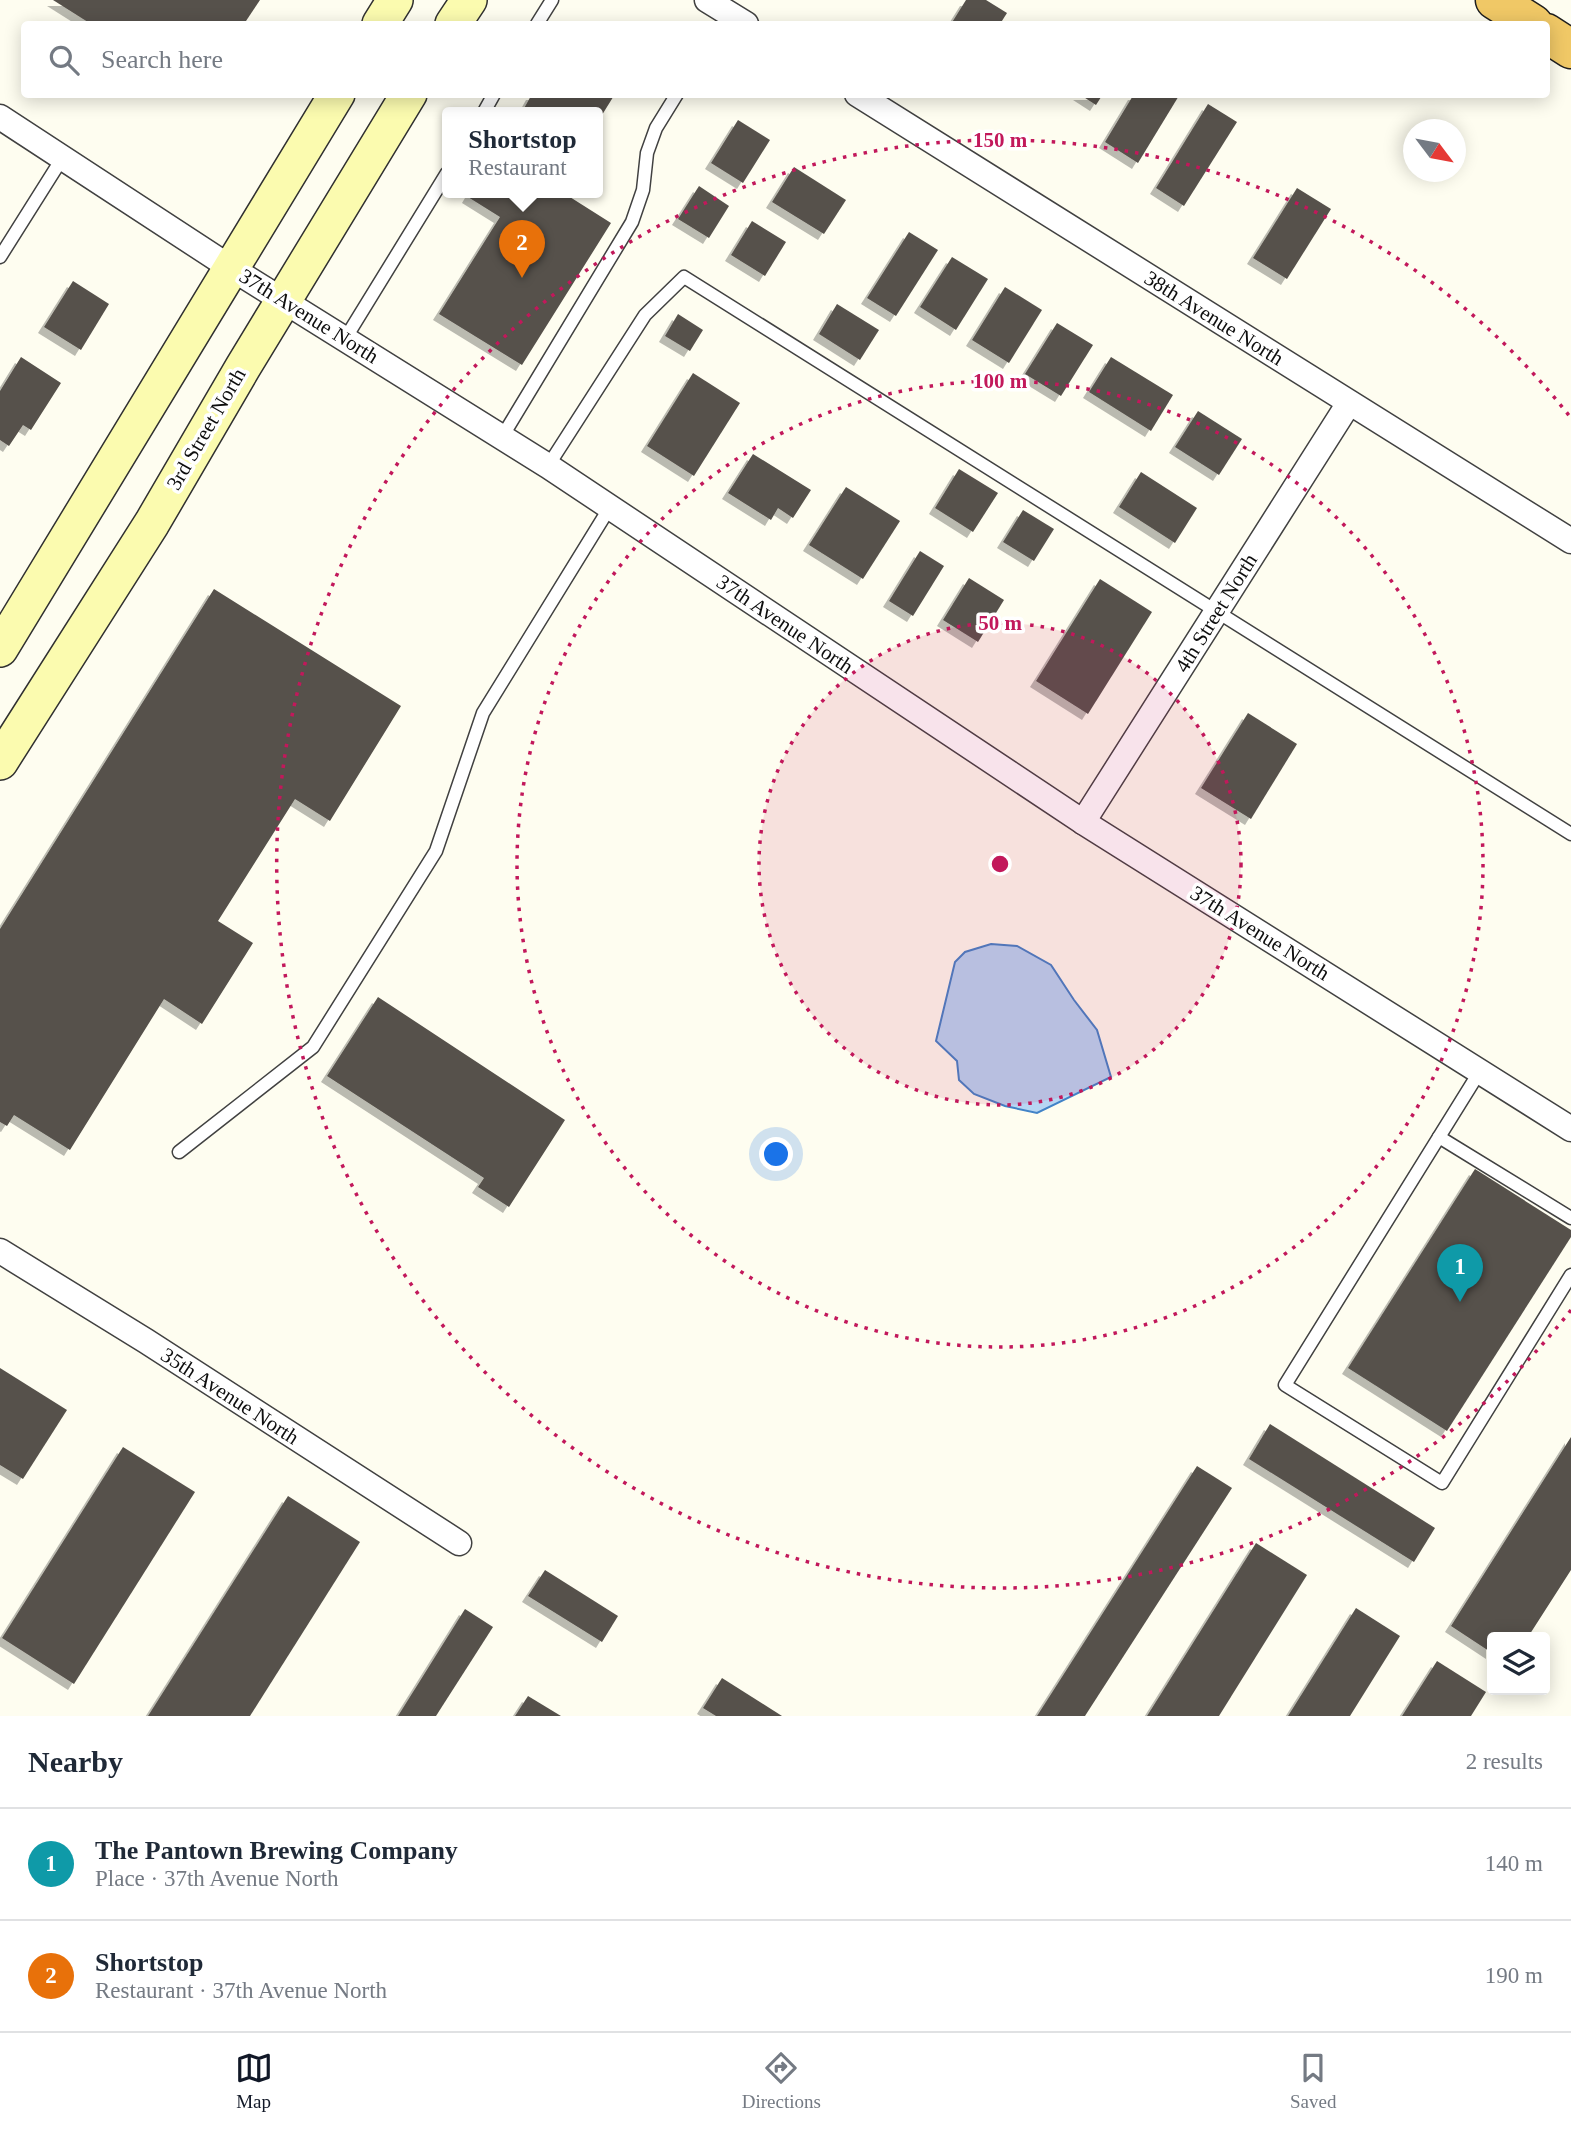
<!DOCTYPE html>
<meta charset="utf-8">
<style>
:root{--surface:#fff;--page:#f6f6f7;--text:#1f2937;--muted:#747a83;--line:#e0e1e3;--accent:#111827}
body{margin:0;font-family:Georgia,serif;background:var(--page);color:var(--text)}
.controls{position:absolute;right:21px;bottom:21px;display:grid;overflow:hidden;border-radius:7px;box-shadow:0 4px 18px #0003}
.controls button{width:63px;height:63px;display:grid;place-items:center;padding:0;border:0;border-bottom:2px solid var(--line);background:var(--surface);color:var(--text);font:35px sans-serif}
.compass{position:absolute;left:1403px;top:119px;width:63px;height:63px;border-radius:50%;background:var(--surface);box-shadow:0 4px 18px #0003;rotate:122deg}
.you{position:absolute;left:777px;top:1155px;width:24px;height:24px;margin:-18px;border:5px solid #fff;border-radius:50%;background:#1a73e8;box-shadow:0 0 0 10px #1a73e833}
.badge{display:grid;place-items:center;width:46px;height:46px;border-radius:50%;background:var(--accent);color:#fff;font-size:23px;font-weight:700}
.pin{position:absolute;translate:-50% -58px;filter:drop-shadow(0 2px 4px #0008)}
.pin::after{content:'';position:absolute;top:37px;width:24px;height:21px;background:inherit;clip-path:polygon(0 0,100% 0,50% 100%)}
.popup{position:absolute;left:442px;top:107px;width:161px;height:91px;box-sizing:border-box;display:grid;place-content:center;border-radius:7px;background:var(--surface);filter:drop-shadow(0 2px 5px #0005);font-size:23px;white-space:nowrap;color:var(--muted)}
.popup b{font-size:26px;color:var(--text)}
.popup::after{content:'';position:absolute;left:50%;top:100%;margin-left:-14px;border:14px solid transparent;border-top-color:var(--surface)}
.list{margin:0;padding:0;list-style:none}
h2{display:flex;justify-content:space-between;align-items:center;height:91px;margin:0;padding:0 28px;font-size:30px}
h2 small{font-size:23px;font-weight:400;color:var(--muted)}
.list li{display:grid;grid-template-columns:46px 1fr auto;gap:21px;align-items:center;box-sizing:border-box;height:112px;padding:0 28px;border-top:2px solid var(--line)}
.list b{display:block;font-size:26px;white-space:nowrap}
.list p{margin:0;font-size:23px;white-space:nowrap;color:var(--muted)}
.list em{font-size:23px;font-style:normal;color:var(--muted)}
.icon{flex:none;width:38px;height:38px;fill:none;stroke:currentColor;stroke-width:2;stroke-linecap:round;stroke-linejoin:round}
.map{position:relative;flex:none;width:1571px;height:1716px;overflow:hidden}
.search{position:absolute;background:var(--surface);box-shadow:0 4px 18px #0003;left:21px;right:21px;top:21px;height:77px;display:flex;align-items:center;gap:18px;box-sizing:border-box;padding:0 24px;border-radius:7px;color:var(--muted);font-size:26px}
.sheet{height:315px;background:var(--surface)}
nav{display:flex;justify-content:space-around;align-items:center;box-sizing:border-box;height:98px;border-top:2px solid var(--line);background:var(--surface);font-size:19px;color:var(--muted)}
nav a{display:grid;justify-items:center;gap:4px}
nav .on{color:var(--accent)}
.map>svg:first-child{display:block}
</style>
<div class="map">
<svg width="1571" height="1716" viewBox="0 0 1571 1716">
<defs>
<filter id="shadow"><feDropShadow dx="-6" dy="6" stdDeviation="0" flood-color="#0004"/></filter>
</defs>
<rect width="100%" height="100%" fill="#fefdf0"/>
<polygon fill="#b7d6f3" stroke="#4283c7" stroke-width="2" points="991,944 1017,946 1051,965 1074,1000 1097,1030 1111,1077 1037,1113 1005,1106 974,1094 959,1080 957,1061 936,1041 955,962 965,952"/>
<g fill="#56514b" filter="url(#shadow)">
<polygon points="53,0 260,0 244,24 91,24"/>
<polygon points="966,0 986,0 1007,13 1000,24 951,24"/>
<polygon points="532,94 615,94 597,123 597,112 522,112"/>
<polygon points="1079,94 1103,94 1096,105"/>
<polygon points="1134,94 1180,94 1138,163 1105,142"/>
<polygon points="1208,104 1237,122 1184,206 1156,188"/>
<polygon points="738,120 770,140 743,183 711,163"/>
<polygon points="794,167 846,200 824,234 772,202"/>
<polygon points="699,186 729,206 709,238 678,219"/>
<polygon points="1297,188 1331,209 1287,279 1253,258"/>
<polygon points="471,192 562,192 611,223 522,365 439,314 500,217 468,197"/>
<polygon points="752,221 786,242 765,276 731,255"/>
<polygon points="909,232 938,250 896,316 867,298"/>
<polygon points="952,257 988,279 956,330 920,307"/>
<polygon points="73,281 109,304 81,350 44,327"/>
<polygon points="1005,287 1042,310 1009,363 972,340"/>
<polygon points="837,304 879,330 860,360 819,334"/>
<polygon points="678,314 703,330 690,351 665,336"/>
<polygon points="1057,323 1093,345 1061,396 1025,374"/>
<polygon points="21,357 61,383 31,430 23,425 9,446 0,440 0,391"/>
<polygon points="1111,357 1173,395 1151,431 1089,392"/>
<polygon points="693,373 740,403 694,476 647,446"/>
<polygon points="1198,411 1242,439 1219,475 1175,447"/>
<polygon points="753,454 811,490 793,518 778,508 771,520 728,493"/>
<polygon points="959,469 998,493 973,532 935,508"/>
<polygon points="1141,472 1197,508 1175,543 1119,507"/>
<polygon points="846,487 900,521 863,579 809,545"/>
<polygon points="1023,510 1054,529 1034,561 1003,542"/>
<polygon points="920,551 944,566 913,616 889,601"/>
<polygon points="969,578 1004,600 978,642 943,620"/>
<polygon points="1100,579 1152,612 1088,714 1036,681"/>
<polygon points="214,589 401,706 330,821 295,799 218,921 253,943 202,1024 164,999 70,1150 14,1115 7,1126 0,1122 0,929"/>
<polygon points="1248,713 1297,744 1251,819 1201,788"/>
<polygon points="378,997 565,1120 509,1207 478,1187 484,1178 327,1076"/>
<polygon points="1475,1169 1571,1230 1571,1237 1447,1431 1348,1368"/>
<polygon points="0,1368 67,1410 23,1479 0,1465"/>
<polygon points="1270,1424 1435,1528 1414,1562 1249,1459"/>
<polygon points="1571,1437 1571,1570 1528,1637 1492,1637 1492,1653 1451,1626"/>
<polygon points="123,1447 195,1492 74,1684 2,1638"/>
<polygon points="1197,1466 1232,1488 1085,1716 1037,1716"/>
<polygon points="288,1496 360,1542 250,1716 148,1716"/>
<polygon points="1256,1543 1307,1575 1219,1716 1147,1716"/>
<polygon points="545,1570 618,1616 602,1642 528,1596"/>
<polygon points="1356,1608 1400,1636 1350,1716 1288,1716"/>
<polygon points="465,1609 493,1627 436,1716 398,1716"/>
<polygon points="1437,1661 1486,1692 1471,1716 1402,1716"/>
<polygon points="722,1678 782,1716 716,1716 703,1708"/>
<polygon points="528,1696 561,1716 515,1716"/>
</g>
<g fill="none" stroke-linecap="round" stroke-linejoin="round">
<defs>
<g id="service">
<polyline points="537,24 552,0"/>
<polyline points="484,112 494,94"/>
<polyline points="0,257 63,157"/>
<polyline points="345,339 447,173"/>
<polyline points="502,437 632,222 643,190 647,153 656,128 677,94"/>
<polyline points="548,466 645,315 684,277 1571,834"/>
<polyline points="1480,1071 1285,1385 1442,1483 1571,1275"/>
<polyline points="1439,1137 1571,1218"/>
<polyline points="179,1152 313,1047 436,851 483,713 610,507"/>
</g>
<g id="minor">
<polyline points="707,0 746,24"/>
<polyline points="857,94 1571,541"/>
<polyline points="0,117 231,268 548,466 1083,822 1571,1129"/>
<polyline points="1083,822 1349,403"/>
<polyline points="0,1251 146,1341 459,1543"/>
</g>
<g id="secondary">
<polyline points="380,24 395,0"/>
<polyline points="453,24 469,0"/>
<polyline points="0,649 337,94"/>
<polyline points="0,762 152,523 243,367 409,94"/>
</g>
<g id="trunk">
<polyline points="1495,0 1533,24"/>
<polyline points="1546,33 1571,49"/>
</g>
</defs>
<use href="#service" stroke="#414141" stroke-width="15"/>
<use href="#minor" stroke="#414141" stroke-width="27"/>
<use href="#secondary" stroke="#303030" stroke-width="38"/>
<use href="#trunk" stroke="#1f1f1f" stroke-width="41"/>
<use href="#service" stroke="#fff" stroke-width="12"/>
<use href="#minor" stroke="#fff" stroke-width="24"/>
<use href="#secondary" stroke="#fbfbaf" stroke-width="35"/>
<use href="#trunk" stroke="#f0c866" stroke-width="38"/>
</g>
<circle cx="1000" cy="864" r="241" fill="#c2185b" fill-opacity=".12"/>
<g fill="none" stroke="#c2185b" stroke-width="3.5" stroke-dasharray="3.5 7">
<circle cx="1000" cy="864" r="241"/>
<circle cx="1000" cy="864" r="483"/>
<path d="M1571 1310A724 724 0 1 1 1571 418"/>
</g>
<g text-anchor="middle" stroke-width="7" stroke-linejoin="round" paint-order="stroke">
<g font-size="21" fill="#0e0e0e" stroke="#fff">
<text transform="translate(309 316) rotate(32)" y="7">37th Avenue North</text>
<text transform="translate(1214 318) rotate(32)" y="7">38th Avenue North</text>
<text transform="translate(206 429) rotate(-60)" y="7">3rd Street North</text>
<text transform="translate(1216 613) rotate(-58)" y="7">4th Street North</text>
<text transform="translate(785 624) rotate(34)" y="7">37th Avenue North</text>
<text transform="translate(1260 933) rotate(32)" y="7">37th Avenue North</text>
<text transform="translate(230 1396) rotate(33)" y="7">35th Avenue North</text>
</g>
</g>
<circle cx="1000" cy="864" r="10" fill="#c2185b" stroke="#fff" stroke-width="3.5"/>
<g font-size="21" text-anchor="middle" font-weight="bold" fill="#c2185b" stroke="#fff" stroke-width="7" stroke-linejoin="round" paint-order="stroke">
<text x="1000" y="147">150 m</text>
<text x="1000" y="388">100 m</text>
<text x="1000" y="630">50 m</text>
</g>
</svg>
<div class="controls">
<button><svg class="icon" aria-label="layers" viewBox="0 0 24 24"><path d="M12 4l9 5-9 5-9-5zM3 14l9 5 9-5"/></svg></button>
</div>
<svg class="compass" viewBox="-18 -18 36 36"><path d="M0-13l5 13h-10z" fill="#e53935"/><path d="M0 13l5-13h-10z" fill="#747a83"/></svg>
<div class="you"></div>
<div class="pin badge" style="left:1460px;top:1302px;background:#0f9aa8">1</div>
<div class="pin badge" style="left:522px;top:278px;background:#e8710a">2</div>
<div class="popup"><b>Shortstop</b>Restaurant</div>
<div class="search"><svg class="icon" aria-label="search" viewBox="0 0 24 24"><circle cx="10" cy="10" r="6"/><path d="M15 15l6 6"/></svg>Search here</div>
</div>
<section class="sheet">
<h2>Nearby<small>2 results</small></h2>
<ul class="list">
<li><span class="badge" style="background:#0f9aa8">1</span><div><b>The Pantown Brewing Company</b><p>Place · 37th Avenue North</p></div><em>140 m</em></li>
<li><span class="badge" style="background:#e8710a">2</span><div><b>Shortstop</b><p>Restaurant · 37th Avenue North</p></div><em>190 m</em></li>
</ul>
</section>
<nav>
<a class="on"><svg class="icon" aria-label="map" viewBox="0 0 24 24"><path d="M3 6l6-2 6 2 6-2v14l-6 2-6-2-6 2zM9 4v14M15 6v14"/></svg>Map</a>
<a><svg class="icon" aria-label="directions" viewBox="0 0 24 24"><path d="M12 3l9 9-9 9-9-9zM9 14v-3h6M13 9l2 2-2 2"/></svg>Directions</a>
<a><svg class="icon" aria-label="saved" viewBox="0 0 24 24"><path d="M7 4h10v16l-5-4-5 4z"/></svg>Saved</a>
</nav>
